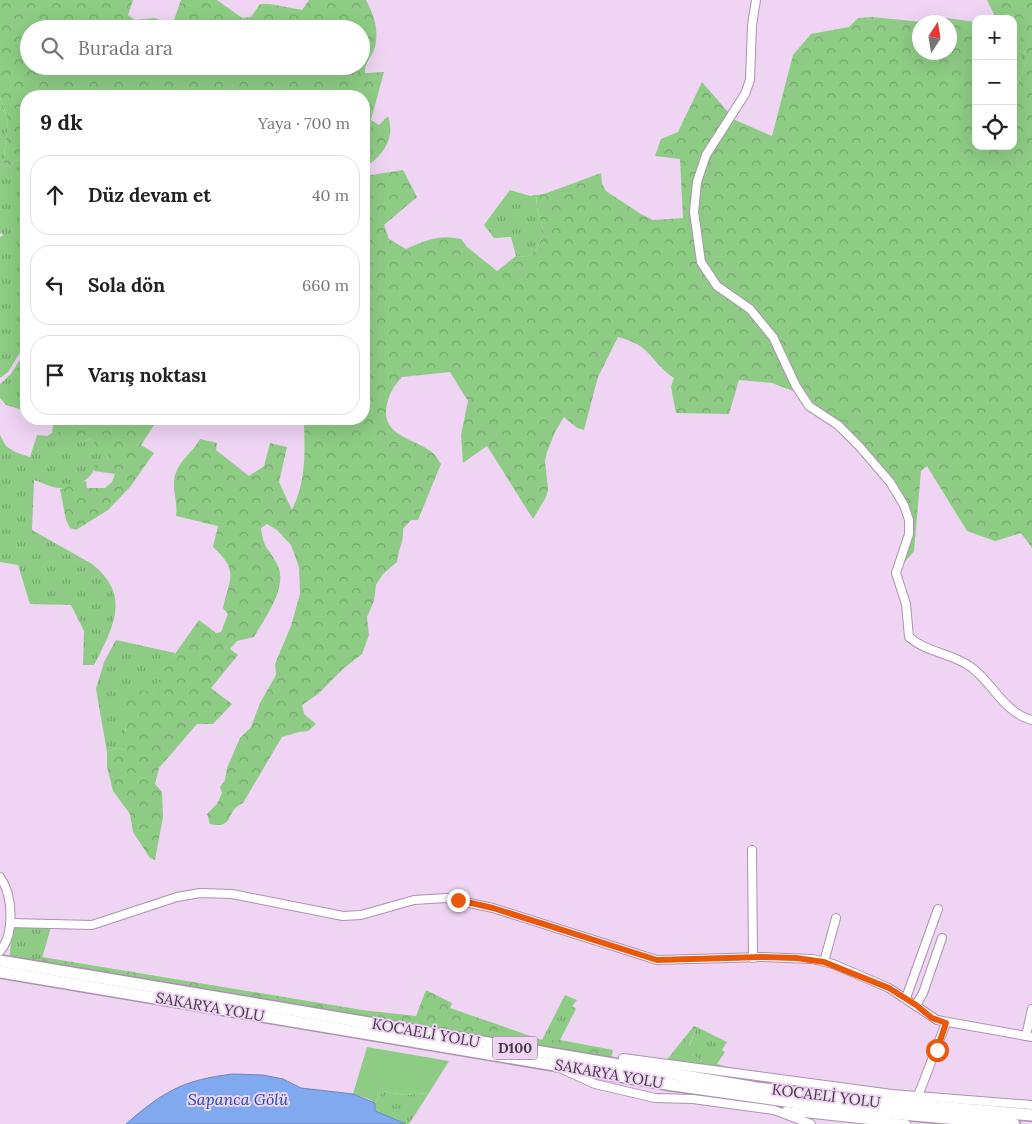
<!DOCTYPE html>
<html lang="tr">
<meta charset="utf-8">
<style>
:root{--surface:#fff;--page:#f6f6f6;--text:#202124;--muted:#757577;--line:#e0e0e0}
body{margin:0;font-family:Lora,serif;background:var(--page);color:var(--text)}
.controls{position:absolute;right:15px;top:15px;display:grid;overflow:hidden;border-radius:10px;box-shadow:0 5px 20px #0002}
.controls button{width:45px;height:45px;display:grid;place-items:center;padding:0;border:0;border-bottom:1px solid var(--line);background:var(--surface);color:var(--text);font:25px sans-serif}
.compass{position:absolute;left:912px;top:15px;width:45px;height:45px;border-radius:50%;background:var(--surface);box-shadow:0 5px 20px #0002;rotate:12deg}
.stop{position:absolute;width:15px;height:15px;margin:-11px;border:4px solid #ea580c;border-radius:50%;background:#fff}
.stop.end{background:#ea580c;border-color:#fff;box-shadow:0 1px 5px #0008}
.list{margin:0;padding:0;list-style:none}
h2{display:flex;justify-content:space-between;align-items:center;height:65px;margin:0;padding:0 20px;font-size:21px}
h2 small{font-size:16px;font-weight:400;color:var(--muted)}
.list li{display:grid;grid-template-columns:32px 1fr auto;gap:15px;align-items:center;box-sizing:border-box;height:80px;margin:0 10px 10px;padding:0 10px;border:1px solid var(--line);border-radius:20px}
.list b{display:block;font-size:19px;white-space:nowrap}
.list em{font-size:16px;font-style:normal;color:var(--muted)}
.icon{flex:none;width:28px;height:28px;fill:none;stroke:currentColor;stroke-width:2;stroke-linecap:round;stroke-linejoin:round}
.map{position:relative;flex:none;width:1032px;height:1124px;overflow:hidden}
.search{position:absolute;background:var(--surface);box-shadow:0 5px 20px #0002;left:20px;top:20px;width:350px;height:55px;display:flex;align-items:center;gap:12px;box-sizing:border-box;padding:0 18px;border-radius:28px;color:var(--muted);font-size:19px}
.panel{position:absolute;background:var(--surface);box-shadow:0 5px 20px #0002;left:20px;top:90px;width:350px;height:335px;border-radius:20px}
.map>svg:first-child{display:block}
</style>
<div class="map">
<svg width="1032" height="1124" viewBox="0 0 1032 1124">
<defs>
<pattern id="grass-tufts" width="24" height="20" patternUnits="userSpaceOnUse" patternTransform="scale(1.25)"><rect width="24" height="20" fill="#8ecc85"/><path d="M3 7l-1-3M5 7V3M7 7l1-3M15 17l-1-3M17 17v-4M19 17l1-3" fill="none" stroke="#76a66e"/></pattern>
<pattern id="forest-crowns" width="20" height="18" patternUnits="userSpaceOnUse" patternTransform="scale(1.25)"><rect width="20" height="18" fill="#8ecc85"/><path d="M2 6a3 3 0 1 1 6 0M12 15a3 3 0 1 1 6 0" fill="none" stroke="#76a66e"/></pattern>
</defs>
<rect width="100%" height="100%" fill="#efd4f4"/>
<g fill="url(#grass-tufts)">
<polygon points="1013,14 1027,60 1013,96 1013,19 987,19"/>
<polygon points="0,97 8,120 3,166 9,167 26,152 26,343 8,372 0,378 0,237 4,235 0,233"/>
<polygon points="510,190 530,196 536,195 537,207 544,234 536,250 527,257 516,256 511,237 494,238 484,225"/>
<polygon points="26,350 26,411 6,405 0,398 0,384 11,374"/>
<path d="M 54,419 L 77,419 L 81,442 L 93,438 L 107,452 L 108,462 L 95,465 C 94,479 75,488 61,488 C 53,489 42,482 34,480 L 32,530 L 92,564 C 132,595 113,628 94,665 L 83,665 L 84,631 L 71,605 L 30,604 L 18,565 L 0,562 L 0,435 L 6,446 L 15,452 L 30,457 L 37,435 L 47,436 L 52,433 Z"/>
<polygon points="116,640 175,653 153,693 125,729 128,738 128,748 125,750 117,748 107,752 96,689 104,662"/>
<polygon points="12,926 51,927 41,962 10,956"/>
<polygon points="565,995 577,1000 572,1006 576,1009 560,1040 542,1040"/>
<polygon points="697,1027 727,1042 722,1050 725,1052 717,1064 759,1075 706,1068 707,1065 689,1052 689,1047"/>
<polygon points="383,1091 404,1095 429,1093 409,1124 406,1124 375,1111 375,1103"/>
</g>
<g fill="url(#forest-crowns)" fill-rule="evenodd">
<path d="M 0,0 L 133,0 L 128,15 L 135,20 L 155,18 L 172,26 L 181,0 L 217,0 L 242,18 L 251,17 L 260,4 L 270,4 L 302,10 L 309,0 L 366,0 C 374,15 379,29 375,47 C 372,57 364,63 365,73 L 384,72 L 371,120 L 379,125 L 388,116 C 396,138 382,158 364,167 L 364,96 L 26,96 L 26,152 L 9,167 L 3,166 L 8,120 L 0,97 ZM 29,29 L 361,29 L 361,66 L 29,66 Z"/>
<path d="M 987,0 L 1032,0 L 1032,548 L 1021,533 L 995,541 L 967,531 L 927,466 L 921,471 L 914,551 L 896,573 L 909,534 L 904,505 L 860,446 L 801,394 L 772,383 L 739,380 L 729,414 L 676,413 L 671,387 L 674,378 C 649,361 653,346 618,337 L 598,377 L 584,430 L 577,428 L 564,417 L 555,432 L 547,452 L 545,461 L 548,489 L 546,497 L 533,519 L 487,446 L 463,463 L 461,435 L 468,401 L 450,372 L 402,377 C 394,386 390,392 387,404 C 379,437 416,438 434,454 C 436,456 439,461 441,464 L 418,520 L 411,520 L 403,529 C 404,542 398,550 397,562 L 383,574 L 376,585 L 374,601 L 367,617 L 369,635 L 362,654 L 344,668 L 318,694 L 302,705 L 304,714 L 316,724 L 308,731 L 299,732 L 282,737 L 243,803 C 225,810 235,830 210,824 L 207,814 L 217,804 L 222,793 L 220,787 L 225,780 L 227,768 L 240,738 L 251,727 L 260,703 L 276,675 L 275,664 L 291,626 L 300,594 L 299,567 L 291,545 L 277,530 L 267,524 L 261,528 C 264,551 268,546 277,564 C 289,586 265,618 254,637 L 237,641 L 230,649 L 238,655 L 211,688 L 232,704 L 213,724 L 197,724 L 159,768 L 155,784 L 162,792 L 163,817 L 155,860 L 150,858 L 133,832 L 130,814 L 113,791 L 107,767 L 107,752 L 117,748 L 125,750 L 128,748 L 122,703 C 133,693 138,687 153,693 L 165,668 L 199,620 L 216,633 L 221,632 L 228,614 L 223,608 C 230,577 239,571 213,547 L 218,526 L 176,516 C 178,504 173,493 174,481 C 176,462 192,454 200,439 L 217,443 L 216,450 L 249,476 L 264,466 L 270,443 L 287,447 L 279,482 L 292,510 C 306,481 305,454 304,423 L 301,419 L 364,419 L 364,176 L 403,170 L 417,197 L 384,225 L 389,239 L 406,249 C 427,240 438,234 461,239 L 467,247 L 497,271 L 516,256 L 527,257 L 536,250 L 544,234 L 537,207 L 536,195 L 544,194 L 601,173 L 602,184 L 606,191 L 641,214 L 653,220 L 683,218 L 680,159 L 655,156 L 661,139 L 678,132 L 702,82 L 735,120 L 772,136 L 793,55 L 811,34 L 849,27 L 858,18 L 872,17 L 922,22 L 947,18 L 976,22 L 973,86 L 976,95 L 976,146 L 1013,146 L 1013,96 L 1027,60 L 1013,14 L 995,16 ZM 920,22 L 950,22 L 950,52 L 920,52 Z"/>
<polygon points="77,419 158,419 141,445 154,453 130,487 108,510 76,530 70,528 66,520 60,489 86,481 87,488 105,488 112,482 115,474 94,471 94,465 108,461 107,452 96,452 93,438 81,442 58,434 60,423"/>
<polygon points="42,957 362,1010 416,1016 426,990 452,1003 450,1008 542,1040 560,1040 613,1050 611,1059 41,962"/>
<polygon points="694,1026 697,1027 689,1046 689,1052 707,1065 706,1068 664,1063"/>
</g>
<polygon fill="#8ecc85" points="367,1047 449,1061 429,1093 404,1095 383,1091 375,1103 369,1099 353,1094"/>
<path fill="#81a9ef" stroke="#6e86bb" d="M 233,1074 L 263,1075 L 283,1079 L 301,1088 L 353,1094 L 375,1103 L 375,1111 L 406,1124 L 126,1124 C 164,1091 183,1080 233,1074 Z"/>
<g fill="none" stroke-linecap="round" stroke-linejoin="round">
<defs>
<g id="minor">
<path d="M 756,0 L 752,25 L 750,80 L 745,94 L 706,155 L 697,182 L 694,212 L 701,262 L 717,286 L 750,309 L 773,337 L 796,386 L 809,406 L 838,425 L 859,446 L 890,482 L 904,505 L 909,520 L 909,534 L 896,573 L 906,604 L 909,637 C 927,653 952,653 971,667 C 993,683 1004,713 1032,720"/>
<polyline points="752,850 753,958"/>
<path d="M 0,877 C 13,895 15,934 0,951"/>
<polyline points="10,923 92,925 177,897 200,893 232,894 343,916 361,915 414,900 446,898 493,908 657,960 762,957 812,959 833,964 889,988 937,1020 1032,1037"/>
<polyline points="824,962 836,918"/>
<polyline points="906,998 938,909"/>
<polyline points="916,1005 923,993 942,938"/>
<polyline points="1026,1036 1032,1009"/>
<polyline points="623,1058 892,1094 1032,1105"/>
<polyline points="562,1069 595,1084 655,1098 693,1099 774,1110 811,1124"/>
<polyline points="918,1096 946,1023"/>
<polyline points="786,1111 906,1124"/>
</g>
<g id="highway">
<polyline points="0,961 757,1088 856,1100 1032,1115"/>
<polyline points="0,972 673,1085 834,1108 1014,1124"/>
</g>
</defs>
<use href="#minor" stroke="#ac92b0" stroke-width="10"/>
<use href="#highway" stroke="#ac92b0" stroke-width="14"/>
<use href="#minor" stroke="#fff" stroke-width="8"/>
<use href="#highway" stroke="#fff" stroke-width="11"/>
</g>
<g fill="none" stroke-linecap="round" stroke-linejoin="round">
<polyline stroke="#ea580c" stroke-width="6" points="458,900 493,908 657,960 762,957 796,958 824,962 889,988 916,1005 932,1018 946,1023 937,1050"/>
</g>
<g text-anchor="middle" stroke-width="4" stroke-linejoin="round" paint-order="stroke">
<rect fill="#efd4f4" stroke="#756578" stroke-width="1" x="492.5" y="1036.5" width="45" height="23" rx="4"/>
<g font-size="14" font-weight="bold" fill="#413643">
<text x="515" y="1053">D100</text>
</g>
<g font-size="15" fill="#413643" stroke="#efd4f4">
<text transform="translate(210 1007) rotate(10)" y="5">SAKARYA YOLU</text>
<text transform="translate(426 1033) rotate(10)" y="5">KOCAELİ YOLU</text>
<text transform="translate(609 1074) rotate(10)" y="5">SAKARYA YOLU</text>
<text transform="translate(826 1096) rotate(7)" y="5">KOCAELİ YOLU</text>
</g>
<g font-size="16" font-style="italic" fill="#164cb0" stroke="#efd4f4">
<text x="238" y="1105">Sapanca Gölü</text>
</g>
</g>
</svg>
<div class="controls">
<button>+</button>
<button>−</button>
<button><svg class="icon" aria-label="locate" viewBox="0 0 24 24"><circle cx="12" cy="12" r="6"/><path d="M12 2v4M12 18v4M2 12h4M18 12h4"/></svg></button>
</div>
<svg class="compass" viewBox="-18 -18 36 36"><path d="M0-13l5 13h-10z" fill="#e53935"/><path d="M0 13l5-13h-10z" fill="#757577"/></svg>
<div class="stop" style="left:937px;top:1050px"></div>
<div class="stop end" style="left:458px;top:900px"></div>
<div class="search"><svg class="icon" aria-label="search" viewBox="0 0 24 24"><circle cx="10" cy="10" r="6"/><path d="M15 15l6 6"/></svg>Burada ara</div>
<section class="panel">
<h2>9 dk<small>Yaya · 700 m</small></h2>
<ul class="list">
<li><svg class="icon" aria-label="ahead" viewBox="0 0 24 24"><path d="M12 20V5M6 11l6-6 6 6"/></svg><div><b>Düz devam et</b></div><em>40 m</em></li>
<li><svg class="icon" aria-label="left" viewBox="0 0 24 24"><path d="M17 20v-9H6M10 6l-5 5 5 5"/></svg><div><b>Sola dön</b></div><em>660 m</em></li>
<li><svg class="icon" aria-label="arrive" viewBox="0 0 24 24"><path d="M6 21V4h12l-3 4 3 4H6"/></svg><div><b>Varış noktası</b></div></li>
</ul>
</section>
</div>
